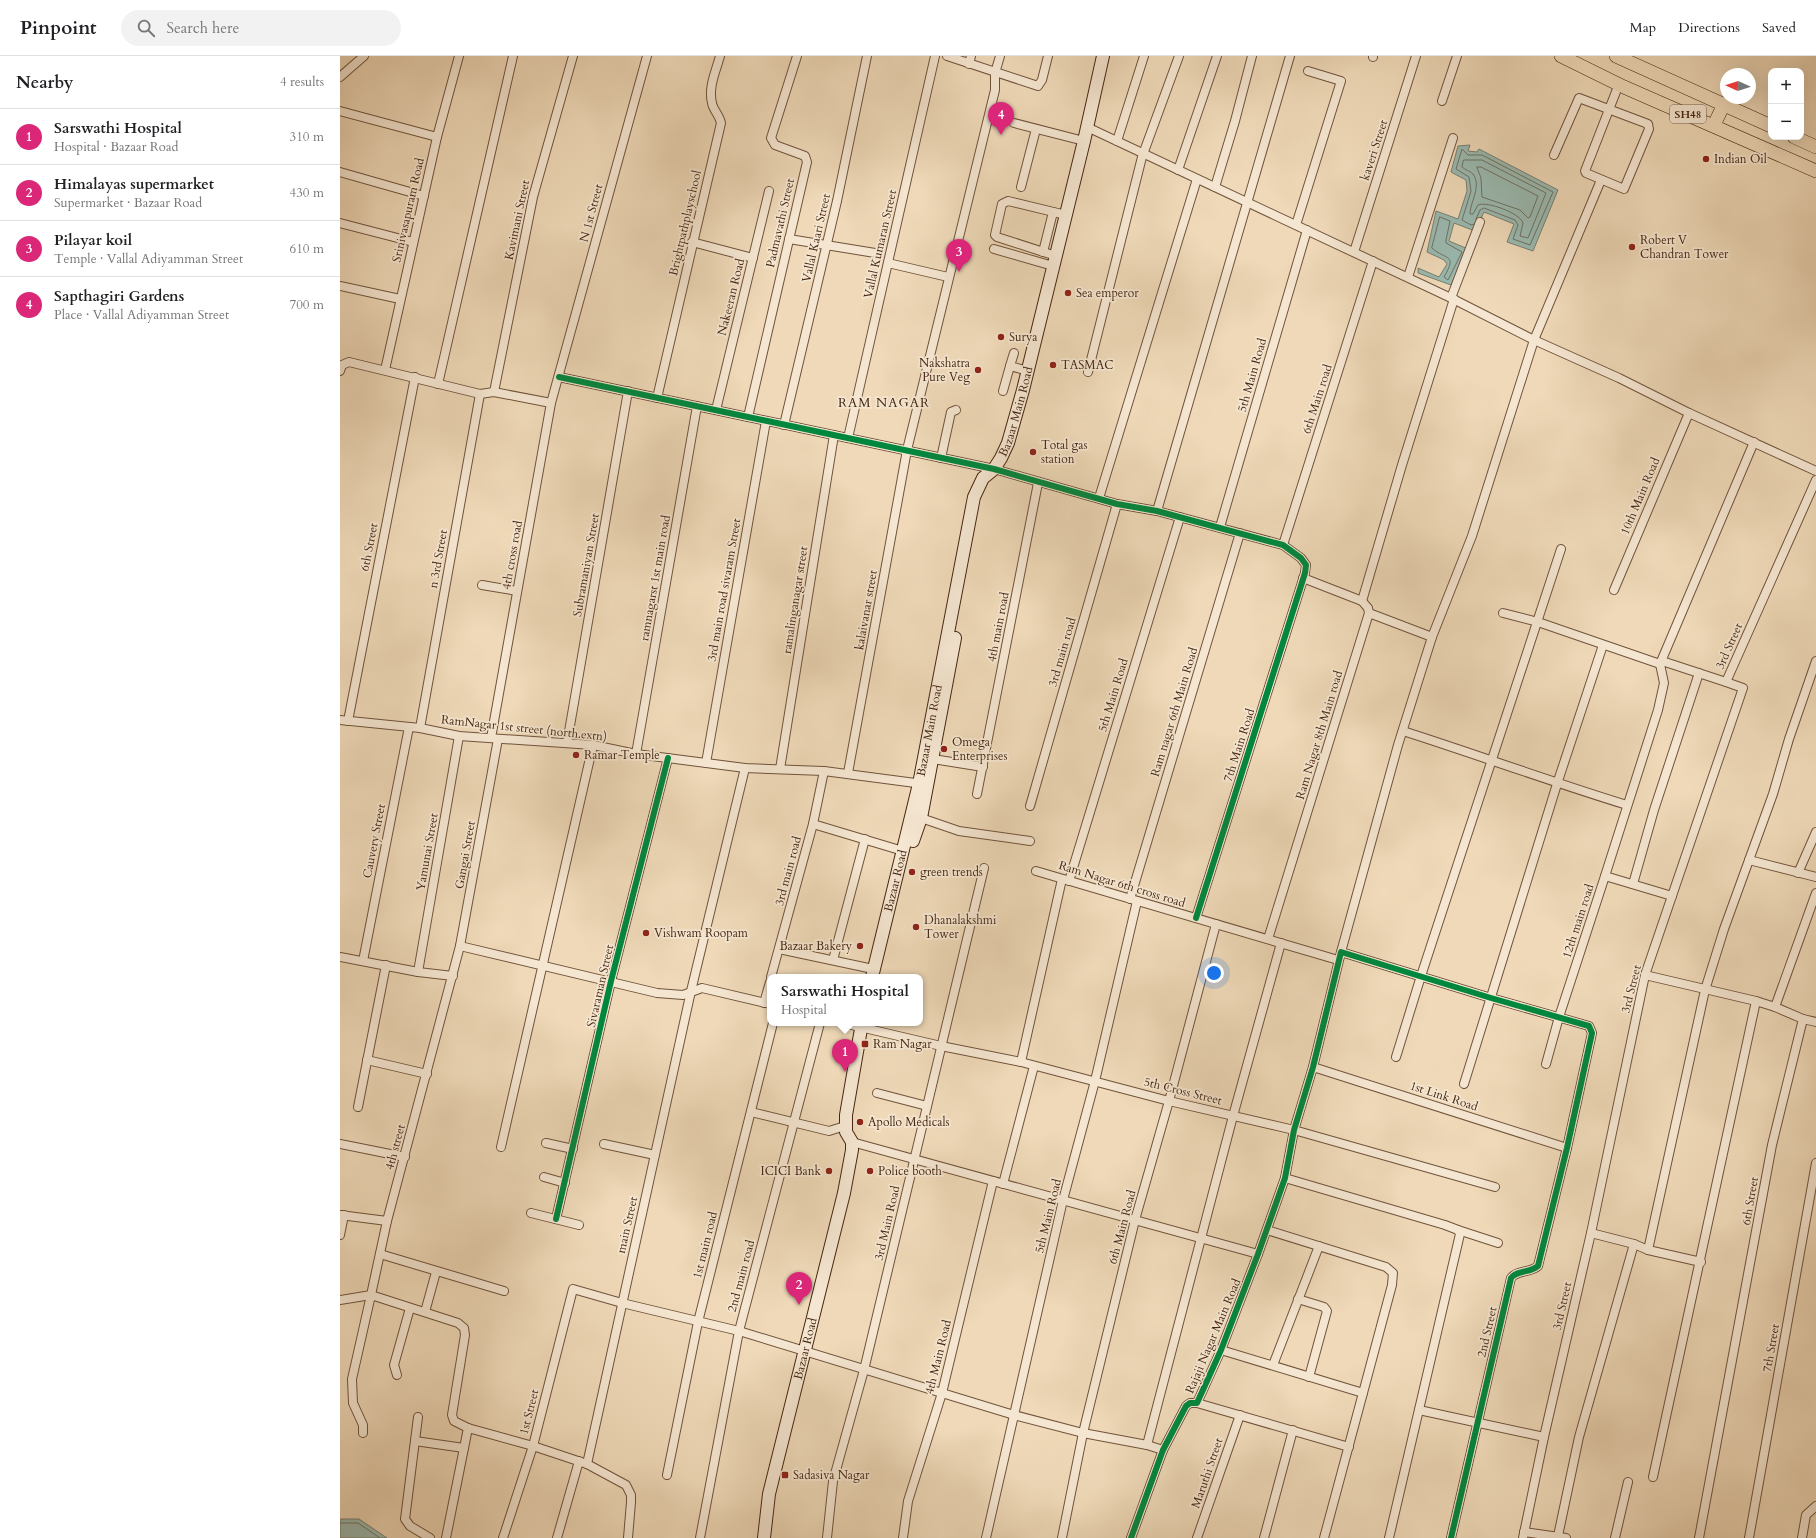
<!DOCTYPE html>
<meta charset="utf-8">
<style>
:root{--surface:#fff;--page:#f2f2f2;--text:#202124;--muted:#757577;--line:#e0e0e0;--accent:#db2777}
body{margin:0;font-family:Cardo,serif;background:var(--page);color:var(--text)}
.controls{position:absolute;right:12px;top:12px;display:grid;overflow:hidden;border-radius:8px;box-shadow:0 4px 16px #0002}
.controls button{width:36px;height:36px;display:grid;place-items:center;padding:0;border:0;border-bottom:1px solid var(--line);background:var(--surface);color:var(--text);font:20px sans-serif}
.compass{position:absolute;left:1380px;top:12px;width:36px;height:36px;border-radius:50%;background:var(--surface);box-shadow:0 4px 16px #0002;rotate:273deg}
.you{position:absolute;left:874px;top:917px;width:14px;height:14px;margin:-10px;border:3px solid #fff;border-radius:50%;background:#1a73e8;box-shadow:0 0 0 6px #1a73e833}
.badge{display:grid;place-items:center;width:26px;height:26px;border-radius:50%;background:var(--accent);color:#fff;font-size:13px;font-weight:700}
.pin{position:absolute;translate:-50% -33px;filter:drop-shadow(0 1px 2px #0008)}
.pin::after{content:'';position:absolute;top:21px;width:14px;height:12px;background:inherit;clip-path:polygon(0 0,100% 0,50% 100%)}
.popup{position:absolute;left:427px;top:918px;width:156px;height:52px;box-sizing:border-box;display:grid;place-content:center;border-radius:8px;background:var(--surface);filter:drop-shadow(0 1px 3px #0005);font-size:13px;white-space:nowrap;color:var(--muted)}
.popup b{font-size:15px;color:var(--text)}
.popup::after{content:'';position:absolute;left:50%;top:100%;margin-left:-8px;border:8px solid transparent;border-top-color:var(--surface)}
.list{margin:0;padding:0;list-style:none}
h2{display:flex;justify-content:space-between;align-items:center;height:52px;margin:0;padding:0 16px;font-size:17px}
h2 small{font-size:13px;font-weight:400;color:var(--muted)}
.list li{display:grid;grid-template-columns:26px 1fr auto;gap:12px;align-items:center;box-sizing:border-box;height:56px;padding:0 16px;border-top:1px solid var(--line)}
.list b{display:block;font-size:15px;white-space:nowrap}
.list p{margin:0;font-size:13px;white-space:nowrap;color:var(--muted)}
.list em{font-size:13px;font-style:normal;color:var(--muted)}
.icon{flex:none;width:22px;height:22px;fill:none;stroke:currentColor;stroke-width:2;stroke-linecap:round;stroke-linejoin:round}
.map{position:relative;flex:none;width:1476px;height:1482px;overflow:hidden}
header{display:flex;align-items:center;gap:24px;box-sizing:border-box;height:56px;padding:0 20px;background:var(--surface);border-bottom:1px solid var(--line)}
header strong{font-size:19px}
nav{display:flex;gap:22px;margin-inline-start:auto;font-size:14px}
.search{width:280px;height:36px;background:var(--page);display:flex;align-items:center;gap:10px;box-sizing:border-box;padding:0 14px;border-radius:22px;color:var(--muted);font-size:15px}
main{display:flex}
aside{flex:1;background:var(--surface)}
.map>svg:first-child{display:block}
</style>
<header>
<strong>Pinpoint</strong>
<div class="search"><svg class="icon" aria-label="search" viewBox="0 0 24 24"><circle cx="10" cy="10" r="6"/><path d="M15 15l6 6"/></svg>Search here</div>
<nav><a>Map</a><a>Directions</a><a>Saved</a></nav>
</header>
<main>
<aside>
<h2>Nearby<small>4 results</small></h2>
<ul class="list">
<li><span class="badge">1</span><div><b>Sarswathi Hospital</b><p>Hospital · Bazaar Road</p></div><em>310 m</em></li>
<li><span class="badge">2</span><div><b>Himalayas supermarket</b><p>Supermarket · Bazaar Road</p></div><em>430 m</em></li>
<li><span class="badge">3</span><div><b>Pilayar koil</b><p>Temple · Vallal Adiyamman Street</p></div><em>610 m</em></li>
<li><span class="badge">4</span><div><b>Sapthagiri Gardens</b><p>Place · Vallal Adiyamman Street</p></div><em>700 m</em></li>
</ul>
</aside>
<div class="map">
<svg width="1476" height="1482" viewBox="0 0 1476 1482">
<rect width="100%" height="100%" fill="#efd9b8"/>
<filter id="stains"><feTurbulence type="fractalNoise" baseFrequency=".005" numOctaves="4"/><feColorMatrix values="0 0 0 0 .2 0 0 0 0 .09 0 0 0 0 .02 0 0 0 .5 -.17"/></filter>
<radialGradient id="worn" r=".72"><stop offset=".6" stop-color="#630" stop-opacity="0"/><stop offset="1" stop-color="#630" stop-opacity=".3"/></radialGradient>
<g fill="#9abab1" stroke="#787f71">
<polygon points="1130,89 1128,95 1137,96 1139,93 1218,134 1193,195 1167,186 1174,168 1144,156 1135,175 1114,167 1109,185 1128,193 1111,229 1078,217 1078,212 1099,221 1107,208 1104,204 1087,196 1096,155 1118,163 1127,135 1126,124 1111,116 1118,90"/>
<polygon points="0,1463 19,1463 47,1482 0,1482"/>
</g>
<g fill="none" stroke-linecap="round" stroke-linejoin="round">
<g stroke="#707061" stroke-width="1">
<path d="M 1124,104 L 1142,104 L 1206,137 L 1188,182 L 1180,180 L 1183,167 C 1180,157 1147,145 1138,149 L 1133,158 L 1130,158 C 1130,146 1142,130 1133,118 C 1130,115 1125,114 1122,111 Z"/>
<polygon points="1137,111 1141,111 1198,140 1190,161 1188,162 1180,154 1142,141 1141,122"/>
<path d="M 1100,161 L 1110,165 L 1106,184 L 1106,187 L 1122,196 L 1108,224 L 1104,221 C 1118,197 1106,205 1092,192 Z"/>
<polyline points="1134,168 1131,169 1122,164 1131,135 1129,121 1116,113 1122,93 1128,99 1142,99 1213,136 1190,189 1173,183 1178,169 1175,164 1144,152 1140,154 1136,163"/>
<polyline points="0,1467 18,1467 40,1482"/>
</g>
<defs>
<g id="street">
<polyline points="607,0 698,30 702,24 708,0"/>
<polyline points="1033,1 1033,0"/>
<polyline points="629,8 631,0"/>
<polyline points="0,21 24,0"/>
<polyline points="1102,45 1117,0"/>
<polyline points="0,55 97,81"/>
<polyline points="674,67 744,85"/>
<polyline points="747,71 1111,242 1194,284 1279,322 1349,357 1476,415"/>
<polyline points="777,85 804,0"/>
<polyline points="1214,99 1239,42 1308,68 1309,73 1284,133 1246,117 1245,115 1279,28"/>
<polyline points="838,114 877,0"/>
<polyline points="0,116 84,140"/>
<polyline points="681,131 696,73"/>
<polyline points="875,131 895,65 912,0"/>
<polyline points="0,167 73,186"/>
<polyline points="956,169 1001,25 968,15"/>
<polyline points="449,183 535,197"/>
<polyline points="352,186 413,202"/>
<polyline points="654,193 713,210"/>
<polyline points="703,196 713,156"/>
<polyline points="1014,196 1076,0"/>
<polyline points="716,200 657,181 655,179 662,148 668,145 726,159"/>
<polyline points="548,207 608,221"/>
<polyline points="1068,221 1113,82"/>
<polyline points="0,230 60,243"/>
<polyline points="1111,242 1140,166"/>
<polyline points="674,297 670,310 688,315"/>
<polyline points="45,314 97,81 119,0"/>
<polyline points="0,315 2,309 9,306 140,338 154,336 211,347"/>
<polyline points="748,316 802,101 839,0"/>
<polyline points="219,321 654,413 777,448 817,455 943,489 961,502 966,509 965,517 856,862"/>
<polyline points="98,328 173,0"/>
<polyline points="663,335 670,310"/>
<polyline points="154,336 193,141 233,0"/>
<path d="M 317,342 L 381,67 C 379,58 373,54 372,47 C 368,31 376,15 380,0"/>
<polyline points="376,354 429,135"/>
<polyline points="408,361 467,106 465,100 435,89 431,82 457,0"/>
<polyline points="444,369 497,145 527,0"/>
<polyline points="508,382 595,0"/>
<polyline points="601,402 611,356 616,354"/>
<polyline points="759,442 857,123"/>
<polyline points="817,455 950,0"/>
<polyline points="880,471 967,174"/>
<polyline points="943,489 1033,205"/>
<polyline points="142,529 177,535"/>
<polyline points="1274,534 1349,357"/>
<polyline points="1022,545 1062,409 1114,243"/>
<polyline points="1029,557 1092,581 1132,480 1194,284 1261,124"/>
<polyline points="1163,557 1198,566 1320,608"/>
<polyline points="1322,605 1386,626"/>
<polyline points="0,664 80,672 119,680 253,689 296,698 405,712 484,715 583,728"/>
<polyline points="8,665 75,321"/>
<polyline points="80,672 140,338"/>
<path d="M 1063,675 C 1138,699 1212,726 1287,749"/>
<polyline points="151,682 211,347 307,0"/>
<polyline points="227,687 288,335"/>
<polyline points="296,698 357,350"/>
<polyline points="593,703 643,711"/>
<polyline points="366,707 426,365"/>
<polyline points="440,713 494,379"/>
<polyline points="508,717 567,394 655,34 655,17 660,0"/>
<polyline points="637,738 698,427"/>
<polyline points="690,750 777,448"/>
<polyline points="581,762 619,775 690,785"/>
<polyline points="473,768 563,795"/>
<polyline points="1409,804 1476,821"/>
<polyline points="696,815 998,904"/>
<polyline points="1458,817 1476,776"/>
<polyline points="1265,820 1318,654 1324,627 1320,608 1414,386"/>
<polyline points="729,825 840,461"/>
<polyline points="1293,828 1314,754 1359,617"/>
<polyline points="790,843 900,477"/>
<polyline points="928,883 1029,557 1028,552 1022,545 963,522"/>
<polyline points="120,890 317,937 343,939 362,932 430,948"/>
<polyline points="439,893 533,913"/>
<polyline points="1001,896 1058,689 1092,581"/>
<polyline points="0,901 78,916 113,920"/>
<polyline points="493,904 525,783"/>
<polyline points="23,905 69,671"/>
<polyline points="78,916 119,680"/>
<polyline points="1305,919 1416,945"/>
<polyline points="431,921 473,768 484,715"/>
<polyline points="424,947 430,926"/>
<polyline points="1463,963 1476,966"/>
<polyline points="503,967 601,990 681,1006 829,1045 954,1074 1155,1131"/>
<polyline points="1056,1001 1081,920 1221,493"/>
<polyline points="27,1004 87,1018"/>
<polyline points="681,1006 722,823"/>
<polyline points="1206,1008 1219,961 1265,820 1332,840"/>
<polyline points="973,1011 1227,1092"/>
<polyline points="1124,1028 1217,728 1263,589"/>
<polyline points="537,1037 587,1050"/>
<polyline points="18,1051 46,909"/>
<polyline points="411,1056 489,1075 505,1070"/>
<polyline points="512,1086 918,1198"/>
<polyline points="206,1087 233,1093"/>
<polyline points="0,1088 65,1101"/>
<polyline points="264,1088 315,1099"/>
<polyline points="161,1091 253,689"/>
<polyline points="204,1121 225,1127"/>
<polyline points="945,1122 1105,1169 1118,1174 1120,1178 1049,1482"/>
<polyline points="663,1128 694,1010"/>
<polyline points="191,1157 239,1169"/>
<polyline points="0,1159 47,1165"/>
<polyline points="216,1163 271,925 328,702"/>
<polyline points="927,1174 1046,1211 1053,1217 1052,1229 984,1482"/>
<polyline points="1118,1174 1158,1187"/>
<polyline points="1251,1177 1294,1188 1308,1194 1361,1206"/>
<polyline points="0,1179 4,1159"/>
<polyline points="1308,1194 1365,934 1384,873 1433,738 1449,683 1476,605"/>
<polyline points="40,1198 164,1235"/>
<polyline points="958,1243 984,1251 987,1255 969,1321"/>
<polyline points="0,1244 31,1239 47,1165 120,890 158,683"/>
<polyline points="85,1256 96,1216"/>
<polyline points="881,1294 1023,1337"/>
<polyline points="933,1309 979,1190"/>
<polyline points="57,1319 54,1309 70,1252"/>
<polyline points="857,1347 1009,1391"/>
<polyline points="1079,1354 1204,1381"/>
<polyline points="78,1361 65,1463 70,1470 90,1482"/>
<polyline points="23,1377 23,1369 13,1347 12,1323 31,1239 118,1267 124,1272 125,1279 112,1359 114,1365 128,1372 193,1390 247,1408 286,1429 291,1439 291,1446 288,1482"/>
<polyline points="75,1385 124,1392"/>
<polyline points="807,1389 893,1060 941,887"/>
<polyline points="247,1408 351,935 405,712"/>
<polyline points="327,1419 358,1266 433,967"/>
<polyline points="1313,1421 1416,945 1435,951"/>
<polyline points="1184,1476 1226,1482"/>
<polyline points="1218,1480 1239,1381 1294,1188"/>
<polyline points="106,1482 128,1372"/>
<polyline points="163,1482 193,1390 233,1233 282,1247 399,1275 674,1359 743,1377 807,1389 823,1394"/>
<polyline points="217,1482 239,1405"/>
<polyline points="360,1482 399,1275 480,967"/>
<polyline points="487,1482 493,1425 524,1314 644,812"/>
<polyline points="563,1482 568,1445 602,1337 653,1125"/>
<polyline points="646,1482 723,1144 755,1025 797,845"/>
<polyline points="722,1482 743,1377 795,1164 829,1045 876,868"/>
<path d="M 791,1482 L 823,1394 L 846,1350 L 850,1347 L 857,1347 L 881,1294 L 918,1198 L 945,1122 L 954,1074 L 973,1011 L 1001,896 L 1151,942 L 1249,970 L 1252,977 L 1227,1092 L 1198,1210 C 1190,1217 1177,1214 1171,1222 L 1111,1482"/>
<polyline points="857,1482 900,1359"/>
<polyline points="924,1482 953,1374"/>
<polyline points="1183,1482 1204,1381 1251,1177 1305,919 1403,632 1386,626 1476,424"/>
<polyline points="1275,1482 1288,1426"/>
<polyline points="1359,1482 1432,1089 1463,963 1435,951 1476,837"/>
<polyline points="1409,1482 1476,1107"/>
<polyline points="1462,1482 1466,1459 1476,1450"/>
</g>
<g id="secondary">
<polyline points="573,785 581,762 615,582"/>
<path id="s1" d="M 532,921 L 579,728 L 634,441 L 643,422 L 654,413 L 661,402 L 668,387 L 683,334 L 744,85 L 763,0"/>
<path id="s2" d="M 424,1482 L 429,1438 L 504,1137 L 512,1094 L 512,1086 L 506,1076 L 506,1059 L 522,967"/>
</g>
<g id="primary">
<polyline points="1221,0 1284,31 1476,115"/>
<polyline points="1276,0 1431,70"/>
<polyline points="1374,69 1384,48"/>
<polyline points="1454,81 1476,91"/>
</g>
</defs>
<use href="#street" stroke="#70533b" stroke-width="10"/>
<use href="#secondary" stroke="#452611" stroke-width="14"/>
<use href="#primary" stroke="#452611" stroke-width="14"/>
<use href="#street" stroke="#f5e6d1" stroke-width="8"/>
<use href="#secondary" stroke="#f5e6d1" stroke-width="12"/>
<use href="#primary" stroke="#efd9b8" stroke-width="13"/>
<defs>
<g id="cycleway">
<polyline points="219,321 654,413 777,448 817,455 943,489 961,502 966,509 965,517 856,862"/>
<polyline points="216,1163 271,925 328,702"/>
<path d="M 791,1482 L 823,1394 L 846,1350 L 850,1347 L 857,1347 L 881,1294 L 918,1198 L 945,1122 L 954,1074 L 973,1011 L 1001,896 L 1151,942 L 1249,970 L 1252,977 L 1227,1092 L 1198,1210 C 1190,1217 1177,1214 1171,1222 L 1111,1482"/>
</g>
</defs>
<use href="#cycleway" stroke="#f5e6d1" stroke-width="8"/>
<use href="#cycleway" stroke="#00873e" stroke-width="6"/>
</g>
<g fill="#8f2418" stroke="#f5e6d1" stroke-width="1.5">
<circle cx="1366" cy="103" r="4"/>
<circle cx="1292" cy="191" r="4"/>
<circle cx="728" cy="237" r="4"/>
<circle cx="661" cy="281" r="4"/>
<circle cx="713" cy="309" r="4"/>
<circle cx="638" cy="314" r="4"/>
<circle cx="693" cy="396" r="4"/>
<circle cx="604" cy="693" r="4"/>
<circle cx="236" cy="699" r="4"/>
<circle cx="572" cy="816" r="4"/>
<circle cx="576" cy="871" r="4"/>
<circle cx="306" cy="877" r="4"/>
<circle cx="520" cy="890" r="4"/>
<rect x="521" y="984" width="8" height="8" rx="2"/>
<circle cx="520" cy="1066" r="4"/>
<circle cx="489" cy="1115" r="4"/>
<circle cx="530" cy="1115" r="4"/>
<rect x="441" y="1415" width="8" height="8" rx="2"/>
</g>
<g text-anchor="middle" stroke-width="3.5" stroke-linejoin="round" paint-order="stroke">
<rect fill="#f5e6d1" stroke="#7a604b" stroke-width="1" x="1330" y="49" width="36" height="18" rx="3"/>
<g font-size="11" font-weight="bold" fill="#452611">
<text x="1348" y="62">SH48</text>
</g>
<g font-size="12" fill="#452611" stroke="#f5e6d1">
<text transform="translate(1034 94) rotate(-72)" y="4">kaveri Street</text>
<text transform="translate(68 154) rotate(-77)" y="4">Srinivasapuram Road</text>
<text transform="translate(251 157) rotate(-75)" y="4">N 1st Street</text>
<text transform="translate(177 164) rotate(-78)" y="4">Kavimani Street</text>
<text transform="translate(345 167) rotate(-77)" y="4">Brightpathplayschool</text>
<text transform="translate(440 167) rotate(-77)" y="4">Padmavathi Street</text>
<text transform="translate(476 182) rotate(-77)" y="4">Vallal Kaari Street</text>
<text transform="translate(540 188) rotate(-77)" y="4">Vallal Kumaran Street</text>
<text transform="translate(391 241) rotate(-76)" y="4">Nakeeran Road</text>
<text transform="translate(912 319) rotate(-74)" y="4">5th Main Road</text>
<text transform="translate(977 343) rotate(-72)" y="4">6th Main road</text>
<text dy="4" stroke="none"><textPath href="#s1" startOffset="588">Bazaar Main Road</textPath></text>
<text transform="translate(1300 440) rotate(-67)" y="4">10th Main Road</text>
<text transform="translate(29 491) rotate(-79)" y="4">6th Street</text>
<text transform="translate(172 499) rotate(-80)" y="4">4th cross road</text>
<text transform="translate(98 503) rotate(-80)" y="4">n 3rd Street</text>
<text transform="translate(246 509) rotate(-80)" y="4">Subramaniyan Street</text>
<text transform="translate(315 522) rotate(-80)" y="4">ramnagarst 1st main road</text>
<text transform="translate(384 534) rotate(-80)" y="4">3rd main road sivaram Street</text>
<text transform="translate(455 544) rotate(-81)" y="4">ramalinganagar street</text>
<text transform="translate(526 554) rotate(-80)" y="4">kalaivanar street</text>
<text transform="translate(658 571) rotate(-79)" y="4">4th main road</text>
<text transform="translate(1389 590) rotate(-66)" y="4">3rd Street</text>
<text transform="translate(722 596) rotate(-74)" y="4">3rd main road</text>
<text transform="translate(773 639) rotate(-73)" y="4">5th Main Road</text>
<text transform="translate(834 656) rotate(-73)" y="4">Ram nagar 6th Main Road</text>
<text transform="translate(184 672) rotate(6)" y="4">RamNagar 1st street (north.extn)</text>
<text dy="4" stroke="none"><textPath href="#s1" startOffset="253">Bazaar Main Road</textPath></text>
<text transform="translate(979 679) rotate(-73)" y="4">Ram Nagar 8th Main road</text>
<text transform="translate(899 689) rotate(-72)" y="4">7th Main Road</text>
<text transform="translate(34 785) rotate(-79)" y="4">Cauvery Street</text>
<text transform="translate(87 796) rotate(-80)" y="4">Yamunai Street</text>
<text transform="translate(125 799) rotate(-80)" y="4">Gangai Street</text>
<text transform="translate(448 815) rotate(-75)" y="4">3rd main road</text>
<text dy="4" stroke="none"><textPath href="#s1" startOffset="99">Bazaar Road</textPath></text>
<text transform="translate(782 828) rotate(17)" y="4">Ram Nagar 6th cross road</text>
<text transform="translate(1238 865) rotate(-72)" y="4">12th main road</text>
<text transform="translate(260 930) rotate(-77)" y="4">Sivaraman Street</text>
<text transform="translate(1291 933) rotate(-76)" y="4">3rd Street</text>
<text transform="translate(843 1035) rotate(14)" y="4">5th Cross Street</text>
<text transform="translate(1104 1040) rotate(18)" y="4">1st Link Road</text>
<text transform="translate(55 1091) rotate(-75)" y="4">4th street</text>
<text transform="translate(1410 1145) rotate(-80)" y="4">6th Street</text>
<text transform="translate(708 1160) rotate(-76)" y="4">5th Main Road</text>
<text transform="translate(547 1167) rotate(-77)" y="4">3rd Main Road</text>
<text transform="translate(287 1169) rotate(-77)" y="4">main Street</text>
<text transform="translate(782 1171) rotate(-75)" y="4">6th Main Road</text>
<text transform="translate(365 1189) rotate(-76)" y="4">1st main road</text>
<text transform="translate(401 1220) rotate(-75)" y="4">2nd main road</text>
<text transform="translate(1222 1250) rotate(-77)" y="4">3rd Street</text>
<text transform="translate(1147 1276) rotate(-77)" y="4">2nd Street</text>
<text transform="translate(873 1280) rotate(-67)" y="4">Rajaji Nagar Main Road</text>
<text dy="4" stroke="none"><textPath href="#s2" startOffset="194">Bazaar Road</textPath></text>
<text transform="translate(1431 1292) rotate(-80)" y="4">7th Street</text>
<text transform="translate(598 1301) rotate(-76)" y="4">4th Main Road</text>
<text transform="translate(189 1356) rotate(-76)" y="4">1st Street</text>
<text transform="translate(867 1417) rotate(-71)" y="4">Maruthi Street</text>
</g>
<g font-size="12" fill="#452611" stroke="#f5e6d1" text-anchor="start">
<text x="1374" y="107">Indian Oil</text>
<text x="1300" y="188">Robert V<tspan x="1300" dy="14">Chandran Tower</tspan></text>
<text x="736" y="241">Sea emperor</text>
<text x="669" y="285">Surya</text>
<text x="630" y="311" text-anchor="end">Nakshatra<tspan x="630" dy="14">Pure Veg</tspan></text>
<text x="721" y="313">TASMAC</text>
<text x="701" y="393">Total gas<tspan x="701" dy="14">station</tspan></text>
<text x="612" y="690">Omega<tspan x="612" dy="14">Enterprises</tspan></text>
<text x="244" y="703">Ramar Temple</text>
<text x="580" y="820">green trends</text>
<text x="584" y="868">Dhanalakshmi<tspan x="584" dy="14">Tower</tspan></text>
<text x="314" y="881">Vishwam Roopam</text>
<text x="512" y="894" text-anchor="end">Bazaar Bakery</text>
<text x="533" y="992">Ram Nagar</text>
<text x="528" y="1070">Apollo Medicals</text>
<text x="481" y="1119" text-anchor="end">ICICI Bank</text>
<text x="538" y="1119">Police booth</text>
<text x="453" y="1423">Sadasiva Nagar</text>
</g>
<g font-size="13" letter-spacing="1" fill="#452611" stroke="#f5e6d1">
<text x="544" y="351">RAM NAGAR</text>
</g>
</g>
<rect width="100%" height="100%" filter="url(#stains)"/>
<rect width="100%" height="100%" fill="url(#worn)"/>
</svg>
<div class="controls">
<button>+</button>
<button>−</button>
</div>
<svg class="compass" viewBox="-18 -18 36 36"><path d="M0-13l5 13h-10z" fill="#e53935"/><path d="M0 13l5-13h-10z" fill="#757577"/></svg>
<div class="you"></div>
<div class="pin badge" style="left:505px;top:1016px">1</div>
<div class="popup"><b>Sarswathi Hospital</b>Hospital</div>
<div class="pin badge" style="left:459px;top:1249px">2</div>
<div class="pin badge" style="left:619px;top:216px">3</div>
<div class="pin badge" style="left:661px;top:79px">4</div>
</div>
</main>
